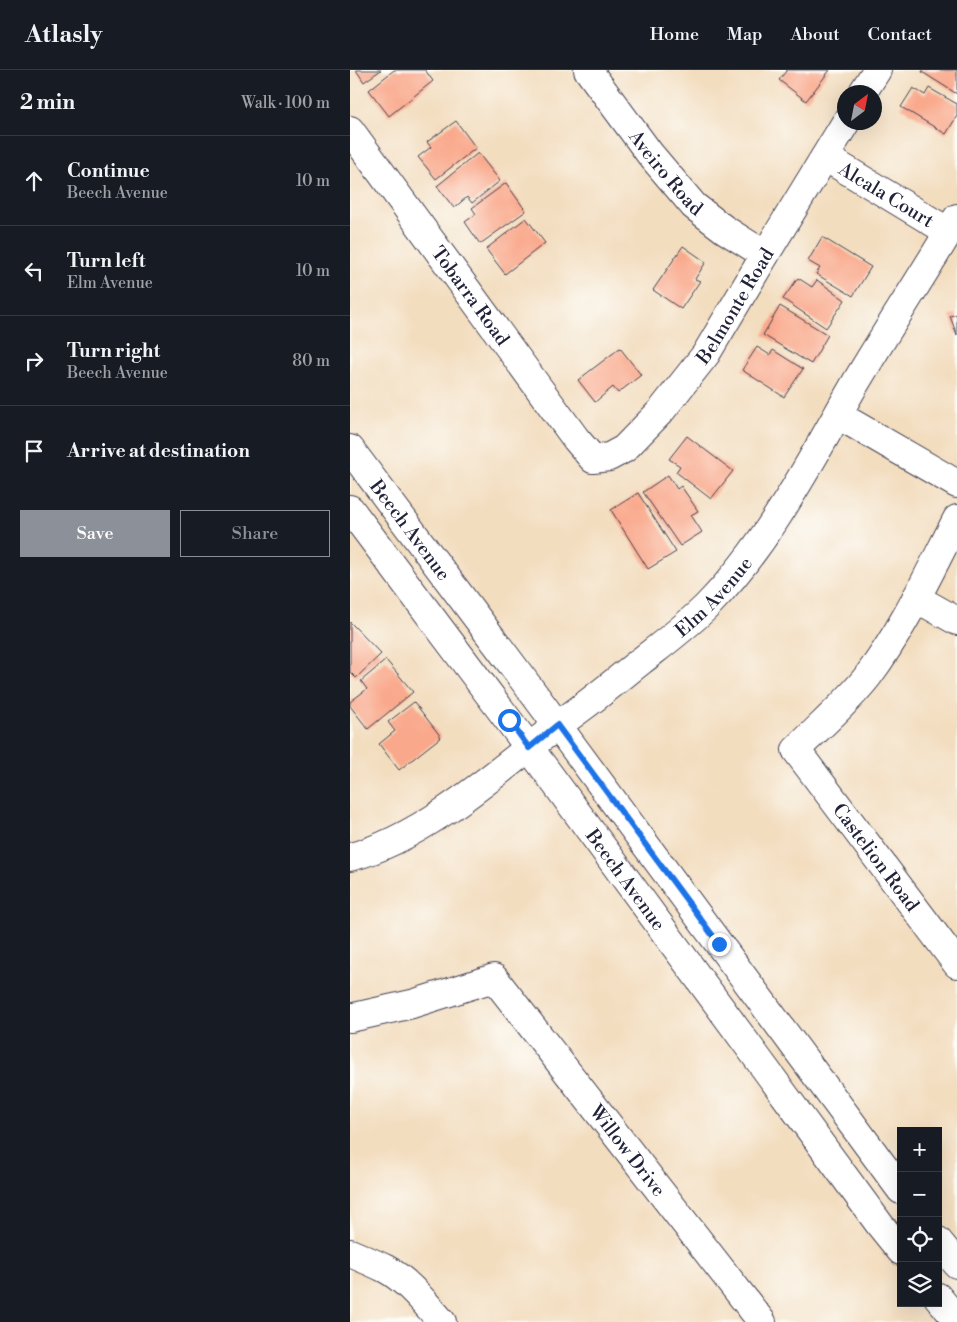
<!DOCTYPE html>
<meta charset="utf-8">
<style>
:root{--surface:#171b24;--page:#20242c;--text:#f1f3f6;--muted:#9ea1a6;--line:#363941;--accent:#8c9099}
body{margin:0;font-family:"Libre Bodoni",serif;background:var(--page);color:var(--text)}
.controls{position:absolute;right:15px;bottom:15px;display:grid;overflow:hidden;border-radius:0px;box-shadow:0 5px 20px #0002}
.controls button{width:45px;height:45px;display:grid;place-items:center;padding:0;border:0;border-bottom:1px solid var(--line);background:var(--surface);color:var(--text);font:25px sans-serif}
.compass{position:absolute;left:487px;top:15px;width:45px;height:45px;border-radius:50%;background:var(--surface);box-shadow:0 5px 20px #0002;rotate:32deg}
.stop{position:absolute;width:15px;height:15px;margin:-11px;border:4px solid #1a73e8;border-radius:50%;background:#fff}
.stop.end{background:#1a73e8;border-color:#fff;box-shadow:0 1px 5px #0008}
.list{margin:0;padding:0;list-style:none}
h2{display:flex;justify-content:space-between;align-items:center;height:65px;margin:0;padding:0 20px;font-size:21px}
h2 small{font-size:16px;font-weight:400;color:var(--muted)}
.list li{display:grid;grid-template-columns:32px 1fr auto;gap:15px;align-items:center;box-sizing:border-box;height:90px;padding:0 20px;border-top:1px solid var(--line)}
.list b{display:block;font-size:19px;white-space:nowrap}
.list p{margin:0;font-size:16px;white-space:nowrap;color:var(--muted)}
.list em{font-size:16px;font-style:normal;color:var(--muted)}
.actions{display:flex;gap:10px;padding:15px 20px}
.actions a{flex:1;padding:11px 0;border:1px solid var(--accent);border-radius:0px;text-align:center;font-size:18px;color:var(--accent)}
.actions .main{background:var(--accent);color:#fff}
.icon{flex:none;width:28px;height:28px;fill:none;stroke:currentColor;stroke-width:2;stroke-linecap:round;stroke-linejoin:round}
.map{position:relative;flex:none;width:607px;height:1252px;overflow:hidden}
header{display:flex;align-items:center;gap:30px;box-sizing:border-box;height:70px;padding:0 25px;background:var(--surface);border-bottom:1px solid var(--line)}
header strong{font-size:24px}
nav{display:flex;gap:28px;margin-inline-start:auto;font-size:18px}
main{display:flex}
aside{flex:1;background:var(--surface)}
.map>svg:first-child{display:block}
</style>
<header>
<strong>Atlasly</strong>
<nav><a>Home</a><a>Map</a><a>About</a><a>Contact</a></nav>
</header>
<main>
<aside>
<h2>2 min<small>Walk · 100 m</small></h2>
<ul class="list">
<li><svg class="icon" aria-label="ahead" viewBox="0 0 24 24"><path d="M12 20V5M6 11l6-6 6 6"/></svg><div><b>Continue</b><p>Beech Avenue</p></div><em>10 m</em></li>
<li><svg class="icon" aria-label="left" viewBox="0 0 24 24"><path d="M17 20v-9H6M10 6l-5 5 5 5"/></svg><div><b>Turn left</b><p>Elm Avenue</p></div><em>10 m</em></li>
<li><svg class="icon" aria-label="right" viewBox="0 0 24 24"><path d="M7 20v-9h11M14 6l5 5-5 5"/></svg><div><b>Turn right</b><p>Beech Avenue</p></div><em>80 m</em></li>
<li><svg class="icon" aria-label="arrive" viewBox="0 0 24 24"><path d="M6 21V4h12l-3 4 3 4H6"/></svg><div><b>Arrive at destination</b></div></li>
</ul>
<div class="actions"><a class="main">Save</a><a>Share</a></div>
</aside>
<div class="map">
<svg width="607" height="1252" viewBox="0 0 607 1252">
<rect width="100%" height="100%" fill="#fdfcf7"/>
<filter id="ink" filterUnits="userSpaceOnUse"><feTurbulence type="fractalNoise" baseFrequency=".02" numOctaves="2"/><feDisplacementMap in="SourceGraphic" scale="10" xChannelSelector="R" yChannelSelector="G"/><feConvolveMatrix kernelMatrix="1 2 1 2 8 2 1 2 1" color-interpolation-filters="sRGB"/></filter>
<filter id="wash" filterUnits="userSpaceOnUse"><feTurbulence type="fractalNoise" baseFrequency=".0096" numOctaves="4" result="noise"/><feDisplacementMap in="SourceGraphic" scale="20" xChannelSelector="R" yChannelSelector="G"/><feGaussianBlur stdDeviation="1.12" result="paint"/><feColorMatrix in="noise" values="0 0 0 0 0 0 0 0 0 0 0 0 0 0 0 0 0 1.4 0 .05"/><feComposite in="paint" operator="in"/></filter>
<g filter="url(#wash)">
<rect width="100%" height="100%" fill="#f3ddbf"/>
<g id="blocks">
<g fill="#f9a88b">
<polygon points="6,0 31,0 14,12"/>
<polygon points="44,0 75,0 83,11 39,46 19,20"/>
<polygon points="437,0 480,0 456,31 429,10"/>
<polygon points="573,0 607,0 607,24 572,2"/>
<polygon points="563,18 575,25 579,18 607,34 607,46 596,64 551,37"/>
<polygon points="106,51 126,78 86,109 68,87 81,77 77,72"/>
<polygon points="128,83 150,111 122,133 117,127 104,138 87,116"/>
<polygon points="156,113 176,141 130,174 115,152 126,144 122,138"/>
<polygon points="176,148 195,173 155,204 136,179"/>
<polygon points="472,167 521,197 503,226 466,204 470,198 458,191"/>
<polygon points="333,176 356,192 345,209 350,211 331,239 303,220"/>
<polygon points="448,208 462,217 467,210 495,230 476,258 433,229"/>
<polygon points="430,236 478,265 461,294 413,265"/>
<polygon points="607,244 607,265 600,246"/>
<polygon points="407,277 420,285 423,280 453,299 434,327 392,300"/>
<polygon points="270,278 291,305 268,323 263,317 245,332 228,310"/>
<polygon points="337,366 383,401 361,429 326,402 330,396 319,389"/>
<polygon points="318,405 327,419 331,416 348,441 341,445 352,462 330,476 293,422"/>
<polygon points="288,423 326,482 298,499 261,440"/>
<polygon points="0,552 31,584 6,608 0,602"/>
<polygon points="36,590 63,622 18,659 0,636 0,632 17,619 11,611"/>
<polygon points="64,632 91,667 49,700 29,674 45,661 38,652"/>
</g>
</g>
</g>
<g filter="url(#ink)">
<use href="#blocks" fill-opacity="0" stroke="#413e4f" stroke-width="1"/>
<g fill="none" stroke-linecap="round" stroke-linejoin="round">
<defs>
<g id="minor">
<path id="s1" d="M 238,0 L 300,84 L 344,136 L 374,159 L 415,185"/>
<polyline points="513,22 527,0"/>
<path id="s2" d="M 0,60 L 226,369 L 243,389 L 259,387 L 274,379 L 311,341 L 356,284 L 415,185 L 496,52"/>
<path id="s3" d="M 475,87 L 599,162"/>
<polyline points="488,345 607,414"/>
<path id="s4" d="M 0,379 L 187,628 L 551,1120"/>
<path id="s5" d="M 0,439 L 195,699 L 530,1155 L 551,1181"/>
<path id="s6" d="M 607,449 C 580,501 554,558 518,606 C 498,632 469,657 446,680 L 607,894"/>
<polyline points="566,528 607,551"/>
<path id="s7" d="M 0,787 C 65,771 135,713 187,671 C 203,659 219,647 234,636 C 254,621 272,606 291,591 C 314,573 337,556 357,536 C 419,473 461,390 505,314 C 538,258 574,204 607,148"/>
<path id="s8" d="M 0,948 L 62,934 L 144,908 L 412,1252"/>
<polyline points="588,1171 607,1194"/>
<path d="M 0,1183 C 12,1188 24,1193 36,1199 C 58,1211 75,1233 92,1252"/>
<polyline points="588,1227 607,1250"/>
</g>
</defs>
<use href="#minor" stroke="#413e4f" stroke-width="30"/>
<use href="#minor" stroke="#fff" stroke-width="28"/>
</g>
</g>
<g fill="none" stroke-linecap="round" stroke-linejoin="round" filter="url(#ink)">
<polyline stroke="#1a73e8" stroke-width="6" points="159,650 179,678 207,655 369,874"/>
</g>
<g text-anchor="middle" stroke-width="4.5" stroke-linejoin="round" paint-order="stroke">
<g font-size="19" fill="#22223b" stroke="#fdfcf7">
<text dy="7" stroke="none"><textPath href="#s1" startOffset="129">Aveiro Road</textPath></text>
<text dy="7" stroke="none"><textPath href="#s3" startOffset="72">Alcala Court</textPath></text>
<text dy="7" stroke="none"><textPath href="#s2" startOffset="205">Tobarra Road</textPath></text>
<text dy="7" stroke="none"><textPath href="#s2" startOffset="624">Belmonte Road</textPath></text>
<text dy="7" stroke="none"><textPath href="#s4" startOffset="101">Beech Avenue</textPath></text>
<text dy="7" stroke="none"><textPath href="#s7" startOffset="450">Elm Avenue</textPath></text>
<text dy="7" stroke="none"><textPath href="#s6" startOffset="418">Castelion Road</textPath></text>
<text dy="7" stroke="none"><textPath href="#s5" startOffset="462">Beech Avenue</textPath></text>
<text dy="7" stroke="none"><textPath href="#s8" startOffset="368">Willow Drive</textPath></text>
</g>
</g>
</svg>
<div class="controls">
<button>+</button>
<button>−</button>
<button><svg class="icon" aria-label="locate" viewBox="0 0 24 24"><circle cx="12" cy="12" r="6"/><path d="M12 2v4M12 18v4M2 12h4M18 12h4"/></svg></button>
<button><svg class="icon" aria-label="layers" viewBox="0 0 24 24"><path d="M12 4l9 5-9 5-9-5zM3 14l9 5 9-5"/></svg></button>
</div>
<svg class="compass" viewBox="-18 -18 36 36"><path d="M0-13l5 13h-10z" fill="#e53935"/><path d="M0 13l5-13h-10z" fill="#9ea1a6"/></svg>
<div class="stop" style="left:159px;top:650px"></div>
<div class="stop end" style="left:369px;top:874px"></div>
</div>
</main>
